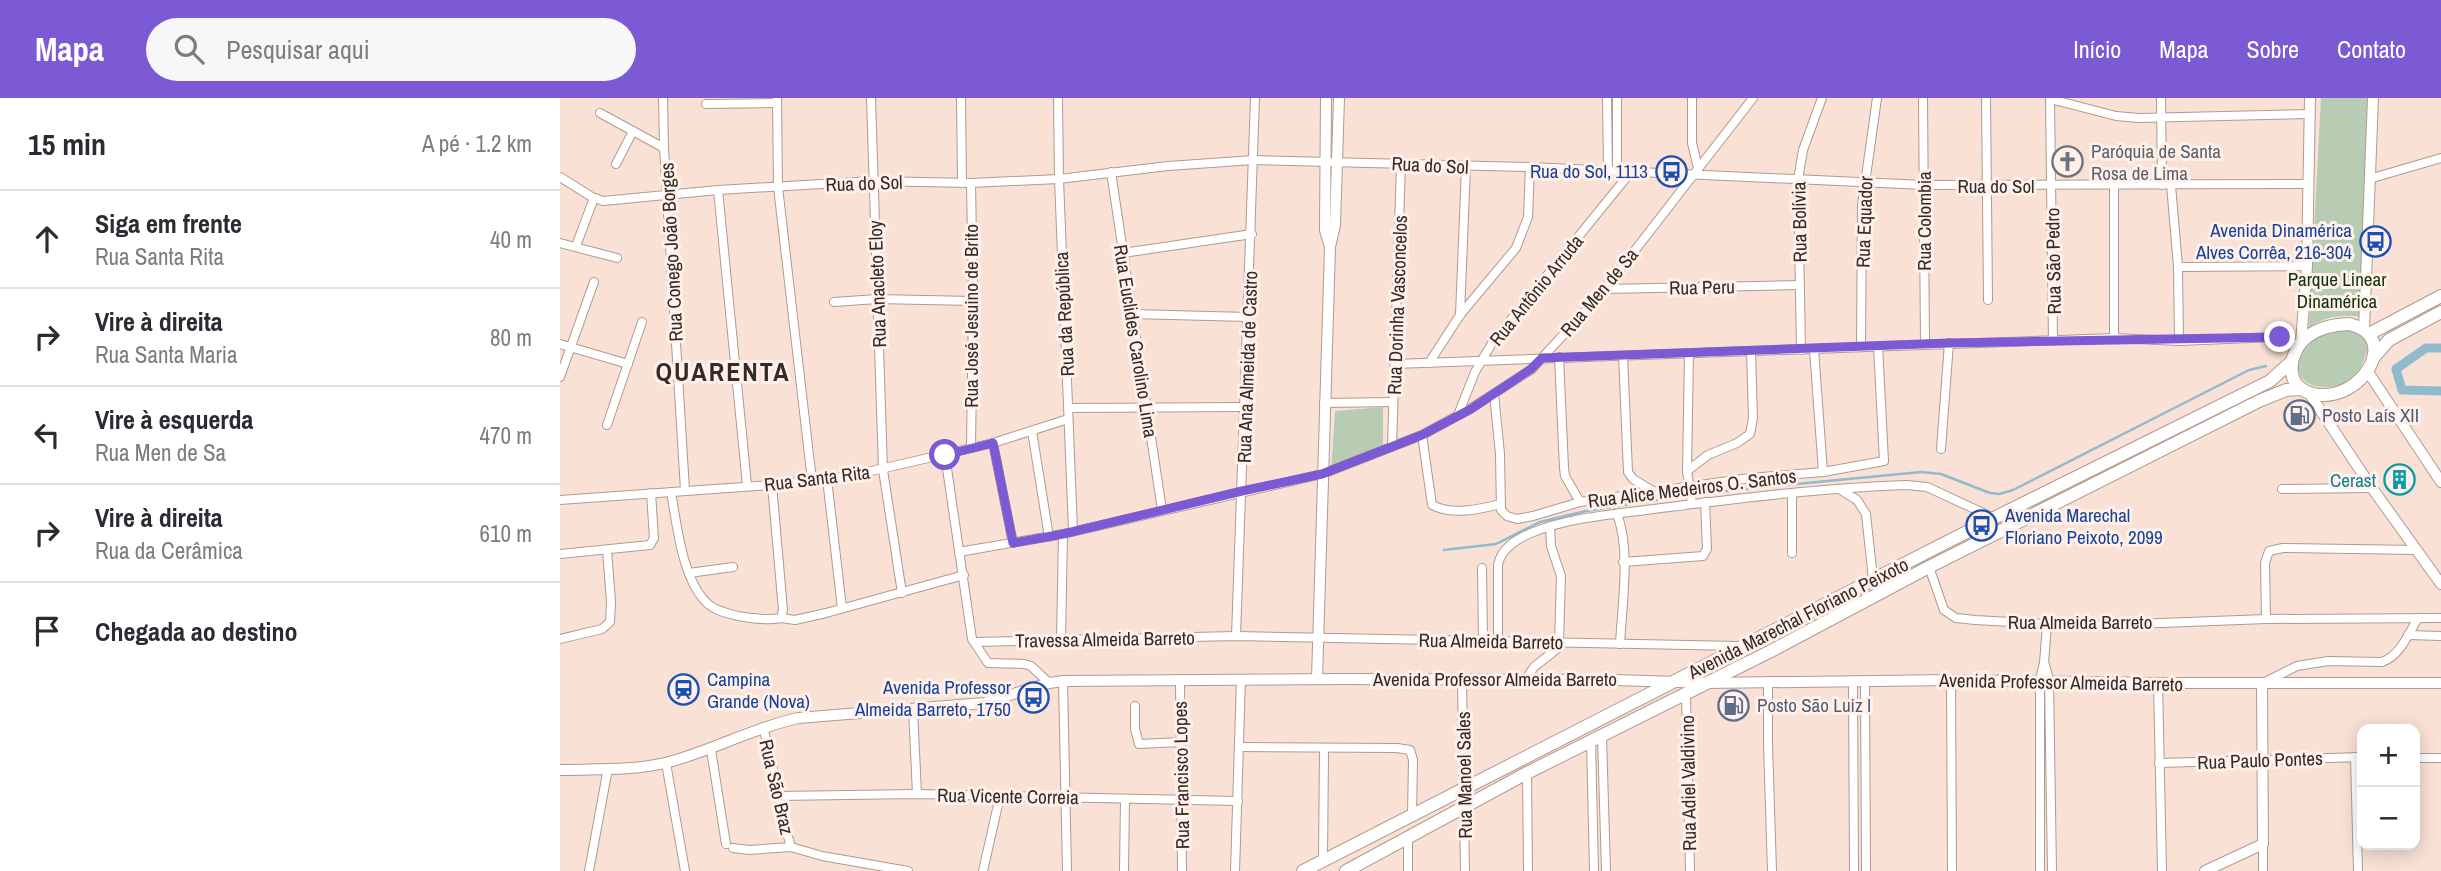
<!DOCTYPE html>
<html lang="pt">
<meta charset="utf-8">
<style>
:root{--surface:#fff;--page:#f7f7f7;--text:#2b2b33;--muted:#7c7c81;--line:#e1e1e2;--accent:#7c5ad4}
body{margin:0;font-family:"Archivo Narrow",sans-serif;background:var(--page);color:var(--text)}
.controls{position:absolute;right:21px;bottom:21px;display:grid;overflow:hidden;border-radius:14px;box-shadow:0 4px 18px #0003}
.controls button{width:63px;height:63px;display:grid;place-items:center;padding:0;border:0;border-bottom:2px solid var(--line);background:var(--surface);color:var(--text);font:35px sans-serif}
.stop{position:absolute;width:21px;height:21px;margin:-16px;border:5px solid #7c5ad4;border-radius:50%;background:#fff}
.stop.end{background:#7c5ad4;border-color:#fff;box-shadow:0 2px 7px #0008}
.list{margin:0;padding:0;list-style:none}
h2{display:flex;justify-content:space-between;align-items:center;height:91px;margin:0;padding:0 28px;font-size:30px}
h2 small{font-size:23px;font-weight:400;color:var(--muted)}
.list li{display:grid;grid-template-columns:46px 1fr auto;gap:21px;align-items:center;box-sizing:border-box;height:98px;padding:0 28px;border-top:2px solid var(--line)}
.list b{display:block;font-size:26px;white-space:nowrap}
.list p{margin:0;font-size:23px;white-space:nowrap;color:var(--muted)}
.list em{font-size:23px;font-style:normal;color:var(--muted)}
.icon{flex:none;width:38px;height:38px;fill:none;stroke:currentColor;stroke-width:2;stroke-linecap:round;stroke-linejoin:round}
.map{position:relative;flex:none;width:1881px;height:773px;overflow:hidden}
header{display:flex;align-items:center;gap:42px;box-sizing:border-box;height:98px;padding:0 35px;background:var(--accent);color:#fff}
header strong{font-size:33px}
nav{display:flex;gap:38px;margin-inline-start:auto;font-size:24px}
.search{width:490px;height:63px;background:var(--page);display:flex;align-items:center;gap:18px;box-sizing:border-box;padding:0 24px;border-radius:38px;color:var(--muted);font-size:26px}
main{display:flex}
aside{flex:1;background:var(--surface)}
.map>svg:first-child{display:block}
</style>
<header>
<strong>Mapa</strong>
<div class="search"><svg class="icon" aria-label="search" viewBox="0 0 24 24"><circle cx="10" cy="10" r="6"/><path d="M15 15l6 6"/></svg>Pesquisar aqui</div>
<nav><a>Início</a><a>Mapa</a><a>Sobre</a><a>Contato</a></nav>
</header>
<main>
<aside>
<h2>15 min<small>A pé · 1.2 km</small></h2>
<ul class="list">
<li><svg class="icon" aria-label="ahead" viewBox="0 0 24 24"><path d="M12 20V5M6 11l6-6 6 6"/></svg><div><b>Siga em frente</b><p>Rua Santa Rita</p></div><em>40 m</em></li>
<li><svg class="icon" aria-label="right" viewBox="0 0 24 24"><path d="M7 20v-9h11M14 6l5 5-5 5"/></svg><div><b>Vire à direita</b><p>Rua Santa Maria</p></div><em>80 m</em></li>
<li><svg class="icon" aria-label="left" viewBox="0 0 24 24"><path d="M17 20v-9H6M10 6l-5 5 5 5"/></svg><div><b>Vire à esquerda</b><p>Rua Men de Sa</p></div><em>470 m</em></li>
<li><svg class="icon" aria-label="right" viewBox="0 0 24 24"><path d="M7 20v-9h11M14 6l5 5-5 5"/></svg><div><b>Vire à direita</b><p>Rua da Cerâmica</p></div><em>610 m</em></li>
<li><svg class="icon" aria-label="arrive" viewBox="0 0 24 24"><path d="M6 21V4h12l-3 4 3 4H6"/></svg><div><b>Chegada ao destino</b></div></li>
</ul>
</aside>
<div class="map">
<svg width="1881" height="773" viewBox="0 0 1881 773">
<rect width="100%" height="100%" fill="#f9e1d6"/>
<g fill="#b7ccb3">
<path d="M 1761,0 L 1810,0 L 1802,219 C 1783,216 1764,218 1749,230 Z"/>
<path d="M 1784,231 C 1795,233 1803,236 1809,247 C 1806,257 1802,270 1795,278 C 1781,293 1744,295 1738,272 C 1736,265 1739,256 1741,250 L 1756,237 Z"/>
<polygon points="823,309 823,355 771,373 775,313"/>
</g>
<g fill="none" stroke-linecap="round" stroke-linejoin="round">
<g stroke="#92bacd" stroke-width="2.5">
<polyline points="1134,396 1361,374 1381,376 1430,395 1439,396 1453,392 1689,272 1706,268"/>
<polyline points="884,452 936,446 980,424 1026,413 1128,397"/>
</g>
<polyline stroke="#92bacd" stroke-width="9" points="1881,250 1866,250 1836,271 1842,292 1881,293"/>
<defs>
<g id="street">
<polyline points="103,0 104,50 125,392"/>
<polyline points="217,0 218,89 252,383"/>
<polyline points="311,0 323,372 342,495"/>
<polyline points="401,0 402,84"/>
<polyline points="498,0 499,81 513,433"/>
<polyline points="1047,0 1048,74"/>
<polyline points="1132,0 1132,45 1138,70"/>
<polyline points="1363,0 1365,246"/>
<polyline points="1426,0 1428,202"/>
<polyline points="1490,0 1493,243"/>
<polyline points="1601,0 1602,87"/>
<polyline points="1490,1 1556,18 1579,20 1749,16"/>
<polyline points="146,6 217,5"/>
<polyline points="40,15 104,50"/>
<polyline points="56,66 73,33"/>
<polyline points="551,74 602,412"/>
<polyline points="1057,75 1057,0"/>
<polyline points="0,79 32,99 43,103 158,92 313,83 411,85 499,81 608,68 694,62 970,69 1364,87 1747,86"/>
<polyline points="1809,81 1881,60"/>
<polyline points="1611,87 1618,169 1619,243"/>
<polyline points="158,92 187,387"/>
<polyline points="0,145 57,160"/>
<polyline points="16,148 34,100"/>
<polyline points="563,155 692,136"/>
<polyline points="1618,169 1747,168"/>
<polyline points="1045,191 1240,187"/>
<polyline points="274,204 317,201 413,203"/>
<polyline points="572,216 688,219"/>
<polyline points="900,217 906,69"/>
<polyline points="1554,240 1554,88"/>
<polyline points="0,246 68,266"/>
<polyline points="1301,249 1302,107 1317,0"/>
<polyline points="1254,251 1263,374"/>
<polyline points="1241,252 1238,82 1243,52 1262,0"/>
<polyline points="1129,255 1127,373 1132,405"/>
<polyline points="1063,258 1068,374 1073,381 1091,392"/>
<polyline points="999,259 1004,370 1005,378 1020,404"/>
<polyline points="869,265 900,217 956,150 968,119 970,69"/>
<polyline points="835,266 1554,240 1619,243 1715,239 1739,247"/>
<polyline points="0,279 34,184"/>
<polyline points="934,296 940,356 941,412 947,418 957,421 973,418 1020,404 1190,380 1263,374 1324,363 1318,248"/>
<polyline points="764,305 833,304"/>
<polyline points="509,310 685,309"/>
<polyline points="898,317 915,274 932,245 1070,75"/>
<polyline points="47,327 82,224"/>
<polyline points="472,333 489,439"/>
<path d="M 862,337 L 872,407 C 893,418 920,411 941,406"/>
<polyline points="433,345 453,445"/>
<polyline points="832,349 841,65"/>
<polyline points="411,350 413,203 411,85"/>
<polyline points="1381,351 1389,245"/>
<polyline points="385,357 412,541 428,565 464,566 471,568 489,585"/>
<polyline points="1127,373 1148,357 1177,345 1190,336 1193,320 1191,253"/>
<polyline points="267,381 282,510"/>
<polyline points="1722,391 1812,390"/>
<polyline points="1281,392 1297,402 1306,416 1313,481"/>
<path d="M 111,394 C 117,427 122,482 148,506 C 156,513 167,515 178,518 C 191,520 207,523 221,520 L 223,512 L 212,387"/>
<polyline points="0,402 212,387 290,378 433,345 508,321"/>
<path d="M 1057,416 C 1071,452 1062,506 1060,546"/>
<polyline points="399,454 503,436 762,376 862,337 910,311 972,271 983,259 1045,191 1193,0"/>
<polyline points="1232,455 1232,395"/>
<polyline points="0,456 90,447 94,440 91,395"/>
<polyline points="1063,464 1143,458 1147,451 1145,404"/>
<polyline points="1369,469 1384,512 1396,520 1415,522 1522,528 1706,521 1881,520"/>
<polyline points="922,470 923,543"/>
<polyline points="129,475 173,469"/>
<polyline points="221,520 235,522 266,515 404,477"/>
<polyline points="1706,521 1705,465 1709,453 1723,450 1857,452"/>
<polyline points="1848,537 1881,538"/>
<polyline points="676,538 695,0"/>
<polyline points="0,541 42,531 50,524 51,504 47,452"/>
<polyline points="501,541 503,436"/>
<path d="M 938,543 L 938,467 C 941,450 957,441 971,435 C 1007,420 1048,417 1086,412 C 1173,401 1260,390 1347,387 L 1367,389 L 1434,420"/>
<polyline points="415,544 676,538 1178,548"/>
<polyline points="1485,567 1489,582 1492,773"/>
<polyline points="620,581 622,773"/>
<polyline points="902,582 905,773"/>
<polyline points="965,582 974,569 998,550 999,544 1001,478 991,448 990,429"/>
<polyline points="1391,582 1392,773"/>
<polyline points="503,583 507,773"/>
<polyline points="1208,583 1208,646 1212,773"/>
<polyline points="1293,583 1294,773"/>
<polyline points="1305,583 1306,773"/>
<path d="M 1705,584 L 1737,568 L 1768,563 L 1822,564 C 1840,558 1849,535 1858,520"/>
<polyline points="1598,585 1602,773"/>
<polyline points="1126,597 1130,773"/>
<polyline points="575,608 575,631 579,646 622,644"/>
<polyline points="353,611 357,696"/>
<path d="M 203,629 C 214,669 219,710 231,749"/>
<polyline points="1042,638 1046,773"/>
<polyline points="1031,643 1034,773"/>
<polyline points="680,649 837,650 850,652 853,662 852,719"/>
<polyline points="151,652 166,746"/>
<polyline points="1795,659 1798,773"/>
<polyline points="1855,660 1881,660"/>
<polyline points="106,665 125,773"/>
<polyline points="1599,665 1802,659"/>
<polyline points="967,675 968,773"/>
<polyline points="218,698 357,696 678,703"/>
<polyline points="1703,746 1703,773"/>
<polyline points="173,750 189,752 231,749 262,758 348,773"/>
<polyline points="763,762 764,651"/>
<polyline points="29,773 48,670"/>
<polyline points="423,773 440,698"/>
<polyline points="564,773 565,701"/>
<polyline points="675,773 681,581"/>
<polyline points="848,773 848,741"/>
<polyline points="1480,773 1480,582 1484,565 1487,527"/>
</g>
<g id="secondary">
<polyline points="766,0 765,132 770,149"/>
<polyline points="1804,232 1813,0"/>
<polyline points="1741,245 1747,168 1750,0"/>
<polyline points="1808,274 1881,384"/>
<polyline points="1749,295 1812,390 1881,486"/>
<polyline points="757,581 770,149 775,127 779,0"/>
<path d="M 0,672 C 35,671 75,673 109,664 C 153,652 193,630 238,620 L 424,605 L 489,585 L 503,583 L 783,581 L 1056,582 L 1148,585 L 1391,582 L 1598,585 L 1881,585"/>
<polyline points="1645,773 1703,746 1702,585"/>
</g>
<g id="primary">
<path d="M 1789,226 C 1843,238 1801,306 1754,296 C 1723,290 1727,254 1748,238 C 1761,229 1773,227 1789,226 Z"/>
<polyline points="1809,236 1881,198"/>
<polyline points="1813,260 1829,242 1881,214"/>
<polyline points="743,773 1434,420 1710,283 1731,264"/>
<polyline points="786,773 967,675 1209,554 1369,469 1699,303 1726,292 1742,291"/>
</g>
</defs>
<use href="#street" stroke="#b09a8f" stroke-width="10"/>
<use href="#secondary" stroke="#b09a8f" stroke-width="12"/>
<use href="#primary" stroke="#b09a8f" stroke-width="14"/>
<use href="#street" stroke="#fff" stroke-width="8"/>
<use href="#secondary" stroke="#fff" stroke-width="10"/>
<use href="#primary" stroke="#fff" stroke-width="12"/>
</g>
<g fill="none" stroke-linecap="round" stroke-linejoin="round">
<polyline stroke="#7c5ad4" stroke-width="9" points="385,357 433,345 453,445 503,436 682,393 762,376 862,337 911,311 971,271 982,260 1389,245 1720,239"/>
</g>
<defs>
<symbol id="church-ring" viewBox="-11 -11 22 22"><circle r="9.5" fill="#fff0ea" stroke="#6b7280" stroke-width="1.5"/><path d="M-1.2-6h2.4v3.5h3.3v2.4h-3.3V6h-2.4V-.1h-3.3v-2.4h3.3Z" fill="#6b7280"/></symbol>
<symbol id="bus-ring" viewBox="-11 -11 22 22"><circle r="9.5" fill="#fff0ea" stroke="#1a4fb4" stroke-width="1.5"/><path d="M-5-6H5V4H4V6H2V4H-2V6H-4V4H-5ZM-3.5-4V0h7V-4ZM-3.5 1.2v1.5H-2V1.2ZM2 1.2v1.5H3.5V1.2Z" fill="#1a4fb4"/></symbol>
<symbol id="fuel-ring" viewBox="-11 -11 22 22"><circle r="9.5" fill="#fff0ea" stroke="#5c6f8a" stroke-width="1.5"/><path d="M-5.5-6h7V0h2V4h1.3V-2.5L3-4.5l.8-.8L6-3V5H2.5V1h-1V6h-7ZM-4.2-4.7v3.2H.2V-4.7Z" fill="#5c6f8a"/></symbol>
<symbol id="building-ring" viewBox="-11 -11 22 22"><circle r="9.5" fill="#fff0ea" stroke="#0f9aa8" stroke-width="1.5"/><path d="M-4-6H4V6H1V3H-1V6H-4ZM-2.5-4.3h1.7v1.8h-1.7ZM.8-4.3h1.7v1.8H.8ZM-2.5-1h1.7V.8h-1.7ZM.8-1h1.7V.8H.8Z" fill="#0f9aa8"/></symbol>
<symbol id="station-ring" viewBox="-11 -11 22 22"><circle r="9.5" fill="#fff0ea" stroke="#1a4fb4" stroke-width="1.5"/><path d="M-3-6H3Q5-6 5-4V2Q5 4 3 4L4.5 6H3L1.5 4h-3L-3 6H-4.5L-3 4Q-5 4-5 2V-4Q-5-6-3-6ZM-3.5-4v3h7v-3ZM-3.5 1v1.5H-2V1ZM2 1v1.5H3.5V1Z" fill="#1a4fb4"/></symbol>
</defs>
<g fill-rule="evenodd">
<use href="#church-ring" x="1490" y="46" width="35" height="35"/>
<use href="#bus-ring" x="1094" y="56" width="35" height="35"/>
<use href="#bus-ring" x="1798" y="126" width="35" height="35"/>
<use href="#fuel-ring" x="1722" y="300" width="35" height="35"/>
<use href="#building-ring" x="1822" y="364" width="35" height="35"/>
<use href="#bus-ring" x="1404" y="410" width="35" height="35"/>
<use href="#station-ring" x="106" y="574" width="35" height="35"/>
<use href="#bus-ring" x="456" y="582" width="35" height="35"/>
<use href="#fuel-ring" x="1156" y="590" width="35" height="35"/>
</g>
<g text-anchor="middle" stroke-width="6" stroke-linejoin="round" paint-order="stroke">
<g font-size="19" fill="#5b616d" stroke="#fff0ea" text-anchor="start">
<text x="1531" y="60">Paróquia de Santa<tspan x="1531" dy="22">Rosa de Lima</tspan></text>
</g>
<g font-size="19" fill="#342b27" stroke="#fff0ea">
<text transform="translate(870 67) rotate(3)" y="7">Rua do Sol</text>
<text transform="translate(304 85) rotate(-2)" y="7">Rua do Sol</text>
<text x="1436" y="95">Rua do Sol</text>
<text transform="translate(1364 123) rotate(-90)" y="7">Rua Colombia</text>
<text transform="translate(1239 124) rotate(-91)" y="7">Rua Bolívia</text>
<text transform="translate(1304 124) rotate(-88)" y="7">Rua Equador</text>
<text transform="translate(111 154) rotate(-93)" y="7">Rua Conego João Borges</text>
<text transform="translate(1493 163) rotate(-91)" y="7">Rua São Pedro</text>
<text transform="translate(317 186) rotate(-92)" y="7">Rua Anacleto Eloy</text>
<text transform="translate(1142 189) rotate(-1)" y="7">Rua Peru</text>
<text transform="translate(976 192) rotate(-51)" y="7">Rua Antônio Arruda</text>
<text transform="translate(1039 194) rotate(-50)" y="7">Rua Men de Sa</text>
<text transform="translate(837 207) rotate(-88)" y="7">Rua Dorinha Vasconcelos</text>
<text transform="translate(504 216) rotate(-93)" y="7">Rua da República</text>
<text transform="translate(411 218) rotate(-90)" y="7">Rua José Jesuino de Brito</text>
<text transform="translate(576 243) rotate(81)" y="7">Rua Euclides Carolino Lima</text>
<text transform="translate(687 269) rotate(-88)" y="7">Rua Ana Almeida de Castro</text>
<text transform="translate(257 380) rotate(-7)" y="7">Rua Santa Rita</text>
<text transform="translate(1132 390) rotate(-7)" y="7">Rua Alice Medeiros O. Santos</text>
<text transform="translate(1238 520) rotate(-27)" y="7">Avenida Marechal Floriano Peixoto</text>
<text x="1520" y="531">Rua Almeida Barreto</text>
<text transform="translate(545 541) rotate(-1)" y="7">Travessa Almeida Barreto</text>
<text transform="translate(931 543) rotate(1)" y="7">Rua Almeida Barreto</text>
<text x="935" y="588">Avenida Professor Almeida Barreto</text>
<text transform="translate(1501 584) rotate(1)" y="7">Avenida Professor Almeida Barreto</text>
<text transform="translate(1700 662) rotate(-2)" y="7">Rua Paulo Pontes</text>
<text transform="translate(621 677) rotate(-91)" y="7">Rua Francisco Lopes</text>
<text transform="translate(904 677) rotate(-91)" y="7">Rua Manoel Sales</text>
<text transform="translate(1128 685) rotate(-91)" y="7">Rua Adiel Valdivino</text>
<text transform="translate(217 689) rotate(77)" y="7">Rua São Braz</text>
<text transform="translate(448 698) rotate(1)" y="7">Rua Vicente Correia</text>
</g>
<g font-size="19" fill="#164399" stroke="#fff0ea" text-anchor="end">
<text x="1088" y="80">Rua do Sol, 1113</text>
<text x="1792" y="139">Avenida Dinamérica<tspan x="1792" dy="22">Alves Corrêa, 216-304</tspan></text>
<text x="1445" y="424" text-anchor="start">Avenida Marechal<tspan x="1445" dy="22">Floriano Peixoto, 2099</tspan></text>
<text x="147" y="588" text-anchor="start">Campina<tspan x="147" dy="22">Grande (Nova)</tspan></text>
<text x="451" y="596">Avenida Professor<tspan x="451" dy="22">Almeida Barreto, 1750</tspan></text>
</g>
<g font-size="19" fill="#0e3207" stroke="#fff0ea">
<text x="1777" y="188">Parque Linear<tspan x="1777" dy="22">Dinamérica</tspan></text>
</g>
<g font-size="19" fill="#4e5e75" stroke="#fff0ea" text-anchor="start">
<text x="1762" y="324">Posto Laís XII</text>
<text x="1197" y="614">Posto São Luiz I</text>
</g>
<g font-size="19" fill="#0d838f" stroke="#fff0ea" text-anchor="end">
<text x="1816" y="389">Cerast</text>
</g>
<g font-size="26" font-weight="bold" letter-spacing="2" fill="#342b27" stroke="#fff0ea">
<text x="163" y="283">QUARENTA</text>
</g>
</g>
</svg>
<div class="controls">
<button>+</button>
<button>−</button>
</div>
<div class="stop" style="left:385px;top:357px"></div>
<div class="stop end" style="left:1720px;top:239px"></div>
</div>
</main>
